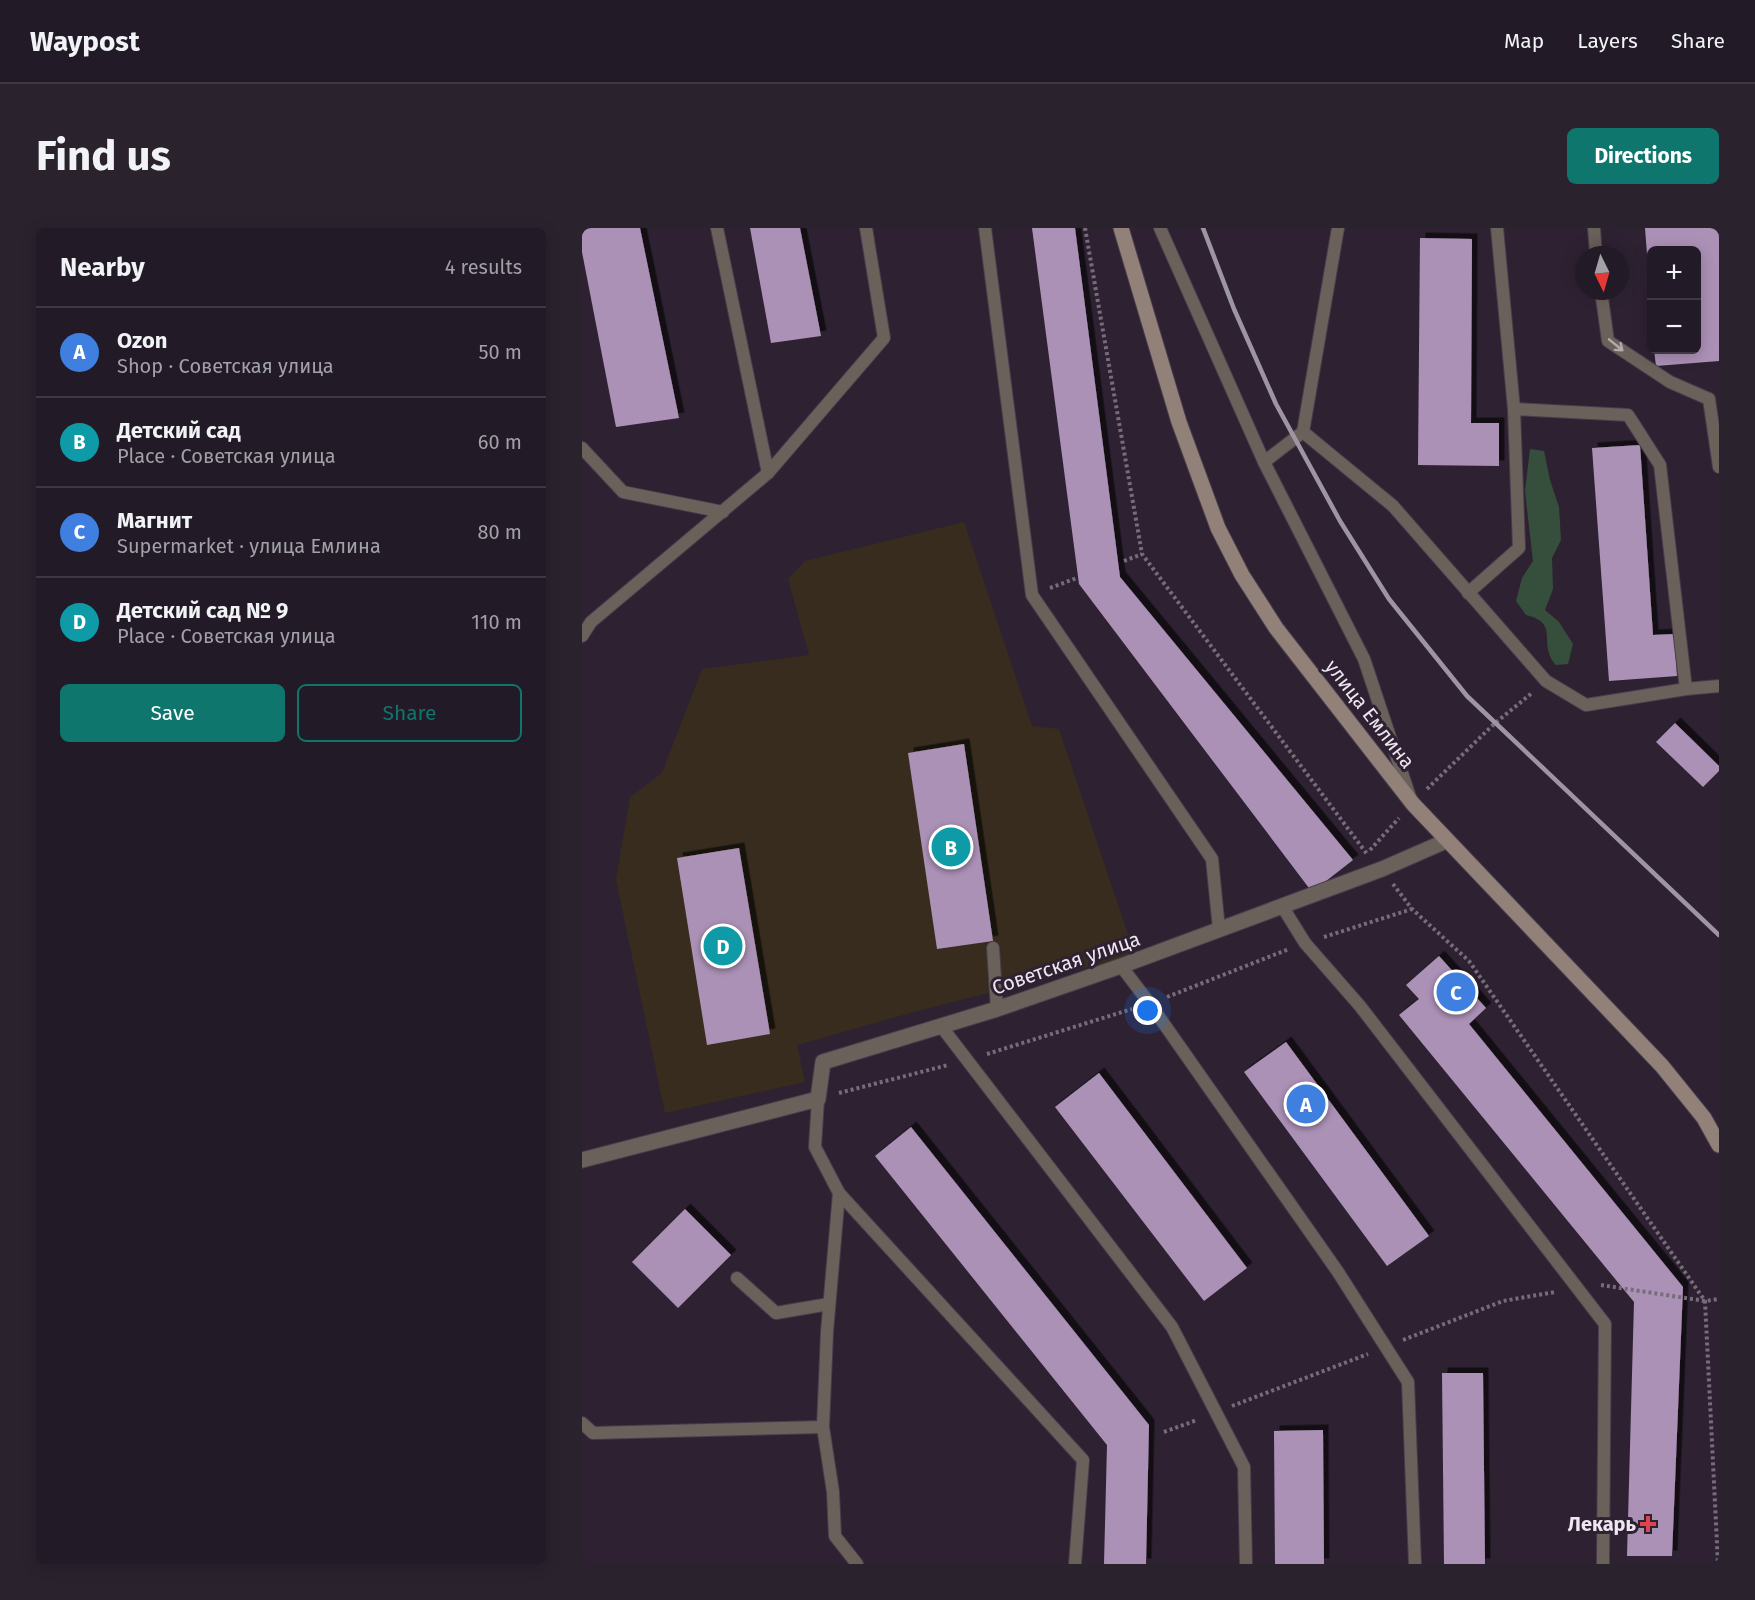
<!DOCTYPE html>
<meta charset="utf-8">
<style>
:root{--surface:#221a26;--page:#2a232e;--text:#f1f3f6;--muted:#a2a1a7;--line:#3f3843;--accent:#0f766e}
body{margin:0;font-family:"Fira Sans",sans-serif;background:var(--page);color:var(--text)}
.controls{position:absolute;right:18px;top:18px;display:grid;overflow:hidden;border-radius:9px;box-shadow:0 3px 15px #0003}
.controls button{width:54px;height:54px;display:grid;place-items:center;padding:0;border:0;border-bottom:2px solid var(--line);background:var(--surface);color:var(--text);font:30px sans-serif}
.compass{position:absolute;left:993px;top:18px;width:54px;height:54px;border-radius:50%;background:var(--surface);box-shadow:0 3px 15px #0003;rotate:175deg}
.you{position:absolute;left:566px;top:783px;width:21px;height:21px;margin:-15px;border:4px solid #fff;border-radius:50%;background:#1a73e8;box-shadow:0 0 0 9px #1a73e833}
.badge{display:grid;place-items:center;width:39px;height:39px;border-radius:50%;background:var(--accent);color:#fff;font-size:20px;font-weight:700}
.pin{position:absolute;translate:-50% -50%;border:3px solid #fff;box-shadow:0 2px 6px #0006}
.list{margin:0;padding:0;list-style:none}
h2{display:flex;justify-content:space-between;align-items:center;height:78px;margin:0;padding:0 24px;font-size:26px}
h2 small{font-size:20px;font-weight:400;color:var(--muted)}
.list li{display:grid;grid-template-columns:39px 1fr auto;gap:18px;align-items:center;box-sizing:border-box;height:90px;padding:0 24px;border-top:2px solid var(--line)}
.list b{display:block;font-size:22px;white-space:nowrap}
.list p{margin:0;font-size:20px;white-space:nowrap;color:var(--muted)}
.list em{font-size:20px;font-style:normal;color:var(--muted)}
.actions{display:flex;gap:12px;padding:18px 24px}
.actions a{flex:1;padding:14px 0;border:2px solid var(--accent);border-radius:9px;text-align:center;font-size:21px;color:var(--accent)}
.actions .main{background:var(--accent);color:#fff}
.map{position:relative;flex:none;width:1137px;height:1336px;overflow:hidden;border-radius:9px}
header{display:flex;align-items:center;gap:36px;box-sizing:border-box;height:84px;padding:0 30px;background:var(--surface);border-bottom:2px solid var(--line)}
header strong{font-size:28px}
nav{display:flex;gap:33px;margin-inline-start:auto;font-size:21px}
.intro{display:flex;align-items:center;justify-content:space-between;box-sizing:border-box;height:144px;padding:0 36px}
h1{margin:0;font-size:42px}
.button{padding:15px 27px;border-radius:9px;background:var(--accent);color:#fff;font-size:21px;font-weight:700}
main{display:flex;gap:36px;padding:0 36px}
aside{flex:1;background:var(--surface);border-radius:9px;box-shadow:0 3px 15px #0003}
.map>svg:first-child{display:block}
</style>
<header>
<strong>Waypost</strong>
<nav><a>Map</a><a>Layers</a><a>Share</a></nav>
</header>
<div class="intro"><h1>Find us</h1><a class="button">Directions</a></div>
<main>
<aside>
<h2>Nearby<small>4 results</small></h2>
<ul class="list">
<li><span class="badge" style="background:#3f7fe0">A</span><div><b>Ozon</b><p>Shop · Советская улица</p></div><em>50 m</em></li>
<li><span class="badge" style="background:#0f9aa8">B</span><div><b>Детский сад</b><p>Place · Советская улица</p></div><em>60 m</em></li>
<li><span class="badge" style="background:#3f7fe0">C</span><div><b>Магнит</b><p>Supermarket · улица Емлина</p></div><em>80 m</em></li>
<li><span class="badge" style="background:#0f9aa8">D</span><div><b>Детский сад № 9</b><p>Place · Советская улица</p></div><em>110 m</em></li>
</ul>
<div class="actions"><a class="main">Save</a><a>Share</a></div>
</aside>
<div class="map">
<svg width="1137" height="1336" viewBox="0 0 1137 1336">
<defs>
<filter id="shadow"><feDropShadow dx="5.5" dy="-5.5" stdDeviation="0" flood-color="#0009"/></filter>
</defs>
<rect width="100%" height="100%" fill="#2e2232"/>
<polygon fill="#382c1e" points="382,294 450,498 477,501 553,727 328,785 215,817 223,854 83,885 34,652 48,569 80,545 120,441 227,427 206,351 223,333"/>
<path fill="#364f3d" d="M 948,221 L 962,223 L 968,252 L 977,279 L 979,312 L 970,330 L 971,361 L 963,382 L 977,394 L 991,416 L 986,436 L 974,437 C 955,416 979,395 944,387 L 934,373 L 940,350 L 951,333 L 943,263 Z"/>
<g fill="#ac91b6" filter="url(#shadow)">
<polygon points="0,0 58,0 97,190 34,199 0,24"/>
<polygon points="168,0 218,0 239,108 189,115"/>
<polygon points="450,0 493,0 538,349 771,632 730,664 497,356"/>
<polygon points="1063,0 1137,0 1137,133 1074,138 1072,122 1114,122 1114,22 1070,22 1070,65 1068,65"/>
<polygon points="838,10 890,11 889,195 917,195 917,238 836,237"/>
<polygon points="1058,217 1071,407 1092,406 1095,448 1027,453 1010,220"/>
<polygon points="1093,495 1137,538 1137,543 1121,559 1074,514"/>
<polygon points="382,516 411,713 355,721 326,525"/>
<polygon points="157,620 188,806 125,817 95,630"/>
<polygon points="857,728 904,780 887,796 1101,1059 1090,1328 1045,1328 1052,1074 817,787 837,771 824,757"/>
<polygon points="704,814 847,1008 805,1038 662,844"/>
<polygon points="517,845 665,1040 622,1073 473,879"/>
<polygon points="329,899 567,1197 564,1336 522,1336 525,1217 293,928"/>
<polygon points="103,981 149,1027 96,1080 50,1034"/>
<polygon points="860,1145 901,1145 903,1336 862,1336"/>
<polygon points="741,1202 742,1336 693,1336 692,1203"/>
</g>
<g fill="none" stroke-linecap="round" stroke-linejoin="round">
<defs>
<g id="lane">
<polyline points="135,0 186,245"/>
<polyline points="403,0 450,367 630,631 637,701"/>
<polyline points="578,0 682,234 782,431 828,569"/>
<polyline points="756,0 721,204 811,278 964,453 1004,477 1104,461 1137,458"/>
<polyline points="1012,0 1014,27"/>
<polyline points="1019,63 1026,113 1088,154 1127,171"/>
<polyline points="1127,171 1137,239"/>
<polyline points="932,181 1046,187 1078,237 1104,461"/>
<polyline points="0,220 41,264 141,284"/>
<polyline points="682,234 721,204"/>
<polyline points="886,365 937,320 932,181 915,0"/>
<polyline points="0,408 9,394 186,245 302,110 284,0"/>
<polyline points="700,678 723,715 778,778 1023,1096 1021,1336"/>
<polyline points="411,720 415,781"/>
<polyline points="539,738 568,776 756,1044 826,1154 833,1336"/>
<polyline points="359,798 590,1099 662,1239 664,1336"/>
<polyline points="236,871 233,919 257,965 501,1232 493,1336"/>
<polyline points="257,965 245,1104 241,1199 251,1264 253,1308 275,1336"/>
<polyline points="155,1050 194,1085 247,1076"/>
<polyline points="0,1195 11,1205 241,1199"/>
</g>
<polyline id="street" points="0,932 236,871 241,834 415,781 539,738 800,641 864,613"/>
<polyline id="secondary" points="539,0 597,194 636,300 660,347 694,400 831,576 1080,838 1122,890 1137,917"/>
</defs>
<use href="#lane" stroke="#493d4d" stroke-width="14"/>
<use href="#street" stroke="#493d4d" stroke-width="17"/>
<use href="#secondary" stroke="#493d4d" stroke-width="17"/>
<g stroke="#776c7a" stroke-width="4" stroke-dasharray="3 3" stroke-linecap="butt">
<polyline points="503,0 560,326 785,626"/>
<polyline points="542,333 560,326"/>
<polyline points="468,360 495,350"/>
<polyline points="845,561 912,496 950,465"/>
<polyline points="788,622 817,590"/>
<polyline points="811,656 830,681 887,733 1123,1073 1136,1336"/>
<polyline points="742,709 830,681"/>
<polyline points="585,769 707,721"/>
<polyline points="405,826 550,781"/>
<polyline points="257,865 366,837"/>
<polyline points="1019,1057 1123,1073 1137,1071"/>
<polyline points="821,1112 921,1073 973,1064"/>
<polyline points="650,1178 786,1126"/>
<polyline points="582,1204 615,1192"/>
</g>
<use href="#lane" stroke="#6b615b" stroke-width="12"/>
<use href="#street" stroke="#6b615b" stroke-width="15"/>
<use href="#secondary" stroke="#918178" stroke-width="15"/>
<polyline stroke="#9e95a2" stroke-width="4.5" points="621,0 652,81 694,176 758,293 807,371 885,468 1137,707"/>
</g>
<defs><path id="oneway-shaft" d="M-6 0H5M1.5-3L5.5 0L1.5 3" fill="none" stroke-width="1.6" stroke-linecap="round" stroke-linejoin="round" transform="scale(1.5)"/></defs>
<use stroke="#b3aaae" href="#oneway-shaft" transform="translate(1034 117) rotate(39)"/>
<path fill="#e0444e" stroke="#2e2232" stroke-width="2" d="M1063 1287h6v6h6v6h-6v6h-6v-6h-6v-6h6z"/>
<g text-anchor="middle" stroke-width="6" stroke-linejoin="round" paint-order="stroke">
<g font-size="20" fill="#eee6f1" stroke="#2e2232">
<text transform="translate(788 486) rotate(52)" y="7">улица Емлина</text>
<text transform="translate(484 735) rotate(-19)" y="7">Советская улица</text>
</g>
<g font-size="20" font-weight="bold" fill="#eee6f1" stroke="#2e2232" text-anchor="end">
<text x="1054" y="1303">Лекарь</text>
</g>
</g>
</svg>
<div class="controls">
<button>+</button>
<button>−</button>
</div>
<svg class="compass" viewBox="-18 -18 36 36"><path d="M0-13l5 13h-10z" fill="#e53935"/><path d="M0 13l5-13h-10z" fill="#a2a1a7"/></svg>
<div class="you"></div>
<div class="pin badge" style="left:724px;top:876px;background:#3f7fe0">A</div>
<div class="pin badge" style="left:369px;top:619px;background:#0f9aa8">B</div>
<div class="pin badge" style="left:874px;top:764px;background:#3f7fe0">C</div>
<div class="pin badge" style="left:141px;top:718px;background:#0f9aa8">D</div>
</div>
</main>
